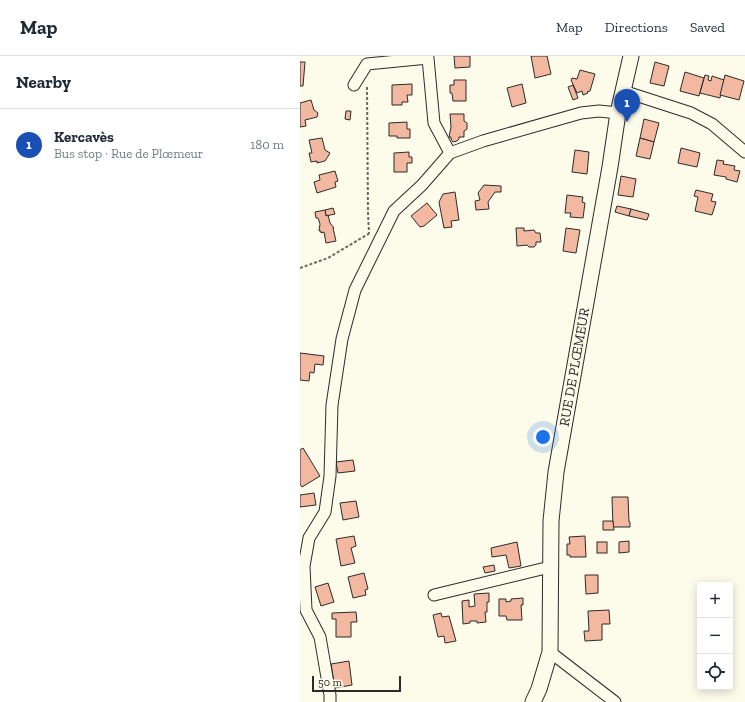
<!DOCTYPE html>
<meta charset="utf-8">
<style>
:root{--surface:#fff;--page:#f2f2f3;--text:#1f2937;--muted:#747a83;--line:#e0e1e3;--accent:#db2777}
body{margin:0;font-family:"Zilla Slab",serif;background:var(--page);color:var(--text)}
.controls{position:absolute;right:12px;bottom:12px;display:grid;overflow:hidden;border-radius:4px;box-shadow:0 2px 10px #0003}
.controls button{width:36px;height:36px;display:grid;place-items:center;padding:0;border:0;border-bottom:1px solid var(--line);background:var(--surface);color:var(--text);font:20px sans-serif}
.scale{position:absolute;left:12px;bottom:10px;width:89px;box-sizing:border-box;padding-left:4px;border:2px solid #2b2b2b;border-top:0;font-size:11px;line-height:14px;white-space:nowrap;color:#2b2b2b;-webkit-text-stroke:3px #fdfbea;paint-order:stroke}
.you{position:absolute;left:243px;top:381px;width:14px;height:14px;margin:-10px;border:3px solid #fff;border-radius:50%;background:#1a73e8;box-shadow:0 0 0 6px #1a73e833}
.badge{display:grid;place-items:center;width:26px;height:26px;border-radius:50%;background:var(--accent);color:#fff;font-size:13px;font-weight:700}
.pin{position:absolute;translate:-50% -33px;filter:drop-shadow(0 1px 2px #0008)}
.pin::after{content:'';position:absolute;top:21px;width:14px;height:12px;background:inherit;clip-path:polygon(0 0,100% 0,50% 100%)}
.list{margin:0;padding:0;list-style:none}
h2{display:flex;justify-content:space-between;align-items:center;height:52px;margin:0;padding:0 16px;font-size:17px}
h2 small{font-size:13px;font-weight:400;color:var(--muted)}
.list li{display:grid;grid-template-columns:26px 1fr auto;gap:12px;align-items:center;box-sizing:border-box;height:72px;padding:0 16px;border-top:1px solid var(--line)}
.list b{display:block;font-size:15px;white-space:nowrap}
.list p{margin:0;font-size:13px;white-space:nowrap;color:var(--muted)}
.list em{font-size:13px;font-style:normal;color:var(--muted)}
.icon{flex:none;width:22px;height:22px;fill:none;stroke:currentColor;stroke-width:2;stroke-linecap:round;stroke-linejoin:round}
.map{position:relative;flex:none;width:445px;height:646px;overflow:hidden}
header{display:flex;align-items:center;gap:24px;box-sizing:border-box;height:56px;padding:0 20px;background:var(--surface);border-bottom:1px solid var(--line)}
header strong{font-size:19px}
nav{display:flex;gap:22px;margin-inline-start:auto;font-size:14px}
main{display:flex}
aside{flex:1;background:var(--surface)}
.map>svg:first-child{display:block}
</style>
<header>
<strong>Map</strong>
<nav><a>Map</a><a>Directions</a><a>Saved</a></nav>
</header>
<main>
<aside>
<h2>Nearby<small></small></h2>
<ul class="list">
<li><span class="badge" style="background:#1a4fb4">1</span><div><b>Kercavès</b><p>Bus stop · Rue de Plœmeur</p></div><em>180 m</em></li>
</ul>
</aside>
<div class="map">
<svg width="445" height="646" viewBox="0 0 445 646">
<rect width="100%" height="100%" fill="#fdfbea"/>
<g fill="#f2b8a0" stroke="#2b2b2b">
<polygon points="154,0 170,0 170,11 155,12"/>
<polygon points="231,0 247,0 251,18 235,22"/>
<polygon points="0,6 5,6 3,30 0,30"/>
<polygon points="355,6 369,10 364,30 350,27"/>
<polygon points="280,14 295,18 290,35 287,36 288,37 283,39 282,35 277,37 271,24 272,22 277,23"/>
<polygon points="385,16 404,22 399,40 380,35"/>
<polygon points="405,19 409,20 408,24 411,25 412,20 424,24 420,42 400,37"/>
<polygon points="425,19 444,25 439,44 420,39"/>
<polygon points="154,24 166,24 166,45 153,45 152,37 150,37 150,29 154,29"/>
<polygon points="112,28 112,39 107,39 108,46 102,46 102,49 92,49 92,29"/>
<polygon points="222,28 226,47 212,51 207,32"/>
<polygon points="273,29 278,42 273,44 268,31"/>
<polygon points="11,44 14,54 18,57 17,61 5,64 6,70 0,71 0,47"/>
<polygon points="46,55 51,55 50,64 45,63"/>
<polygon points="150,58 164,58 164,65 167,67 167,73 164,75 164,81 159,81 159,83 157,85 153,86 151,83 151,81 149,81 151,71"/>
<polygon points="344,63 359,67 354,86 340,82"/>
<polygon points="107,66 107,73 110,73 110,82 97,82 97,80 89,80 89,67"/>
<polygon points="22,82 25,94 30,97 25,105 17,107 17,105 11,106 9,97 12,97 9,84"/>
<polygon points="340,82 354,86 350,103 336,100"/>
<polygon points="381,92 400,97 397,111 378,107"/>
<polygon points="275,94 289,96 287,118 272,116"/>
<polygon points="109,96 109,101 112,101 112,107 107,107 107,116 94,116 94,97"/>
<polygon points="417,104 424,105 423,108 435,110 434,114 440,115 437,126 426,123 426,121 414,119"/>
<polygon points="35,115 38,125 35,126 36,131 17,137 14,126 20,124 19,119"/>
<polygon points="321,120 336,123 333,141 318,139"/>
<polygon points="184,129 201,130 201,136 195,136 188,146 189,153 176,154 175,145 180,144 178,137"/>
<polygon points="396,134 413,138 411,145 416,146 412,159 395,155 398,141 394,140"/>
<polygon points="155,136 159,164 151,165 152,171 144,172 139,146 143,138"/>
<polygon points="267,139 283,141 282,146 285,147 283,162 270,161 271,157 265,157"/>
<polygon points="127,147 137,159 124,170 120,171 111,160"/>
<polygon points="317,150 331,153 329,160 315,156"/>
<polygon points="33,152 35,158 26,160 25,154"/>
<polygon points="331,153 349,158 347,164 329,160"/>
<polygon points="25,154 26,160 28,159 30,167 34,172 33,172 36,185 26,187 24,176 21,177 21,175 19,175 20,168 18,162 16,162 15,156"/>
<polygon points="216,172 224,172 224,175 234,174 236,177 240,177 241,186 236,186 236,189 234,191 229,191 227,189 217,190"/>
<polygon points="266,172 280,174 276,197 263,195"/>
<polygon points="0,297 24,300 23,309 15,308 14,317 10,316 9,325 0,324"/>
<polygon points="3,392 20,420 2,431 0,428 0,394"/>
<polygon points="53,404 55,415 38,417 36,406"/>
<polygon points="14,437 16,449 0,451 0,439"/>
<polygon points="312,441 328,441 329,466 330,466 330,471 313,471"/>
<polygon points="56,445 59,461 43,464 40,447"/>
<polygon points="303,465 313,465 314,474 303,474"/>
<polygon points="54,480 56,490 51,492 55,507 41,510 36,483"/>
<polygon points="285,480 286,501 270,501 270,499 267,499 267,488 270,488 269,481"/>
<polygon points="329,485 329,496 319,497 319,486"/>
<polygon points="217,486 221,510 209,512 206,499 192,501 191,492"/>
<rect x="297" y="486" width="10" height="11"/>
<polygon points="194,509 195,515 185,517 183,511"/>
<polygon points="64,517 68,533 65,534 66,539 53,542 48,521"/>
<polygon points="285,519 298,519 298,537 286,538"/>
<polygon points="28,527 34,546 21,550 15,531"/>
<polygon points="189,537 189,546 187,546 187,556 185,556 186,566 177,567 177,565 170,565 170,567 163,568 162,545 169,544 169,551 175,550 174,538"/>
<polygon points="223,542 223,549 221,549 222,564 207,564 206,560 199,560 199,543 206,543 206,546 211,545 211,543"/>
<polygon points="309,554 310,568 302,568 302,584 285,585 284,575 289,575 288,555"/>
<polygon points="56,556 57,566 51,566 51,581 36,581 36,563 32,563 32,557"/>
<polygon points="141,557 142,561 149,560 156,585 145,587 144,580 138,581 133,559"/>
<polygon points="49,605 52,629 35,632 31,608"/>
</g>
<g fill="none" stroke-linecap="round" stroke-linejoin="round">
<defs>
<g id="street">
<polyline points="54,29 67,8 128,2 134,67 150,97"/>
<polyline points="323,35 391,57 412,68 445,96"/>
<polyline points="134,539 250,511"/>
<polyline points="250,596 315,646"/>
<polyline points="30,646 30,639 20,581 6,554 4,510 9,482 25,456 30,420 32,349 42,283 55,234 94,155 122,129 150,97 183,85 281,57 299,55 318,57"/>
</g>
<polyline id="secondary" points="233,646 239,633 250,596 251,465 256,416 310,111 318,57 331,0"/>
</defs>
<use href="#street" stroke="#2b2b2b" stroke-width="13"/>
<use href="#secondary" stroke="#2b2b2b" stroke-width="17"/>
<g stroke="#6a6964" stroke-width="2" stroke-dasharray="3 2" stroke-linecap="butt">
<polyline points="67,31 68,157 69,177"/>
<polyline points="0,212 28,202 70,177"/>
</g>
<use href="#street" stroke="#fdfbea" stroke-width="11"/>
<use href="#secondary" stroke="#fdfbea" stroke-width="15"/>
</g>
<g text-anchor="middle" stroke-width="3" stroke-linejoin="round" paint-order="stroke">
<g font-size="14" fill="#2b2b2b" stroke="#fdfbea">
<text transform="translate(274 311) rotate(-80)" y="5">RUE DE PLŒMEUR</text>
</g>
</g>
</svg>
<div class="controls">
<button>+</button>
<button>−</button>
<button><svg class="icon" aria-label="locate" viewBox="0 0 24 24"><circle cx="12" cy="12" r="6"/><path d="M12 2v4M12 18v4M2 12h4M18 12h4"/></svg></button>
</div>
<div class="scale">50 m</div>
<div class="you"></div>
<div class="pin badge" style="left:327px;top:66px;background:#1a4fb4">1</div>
</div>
</main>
